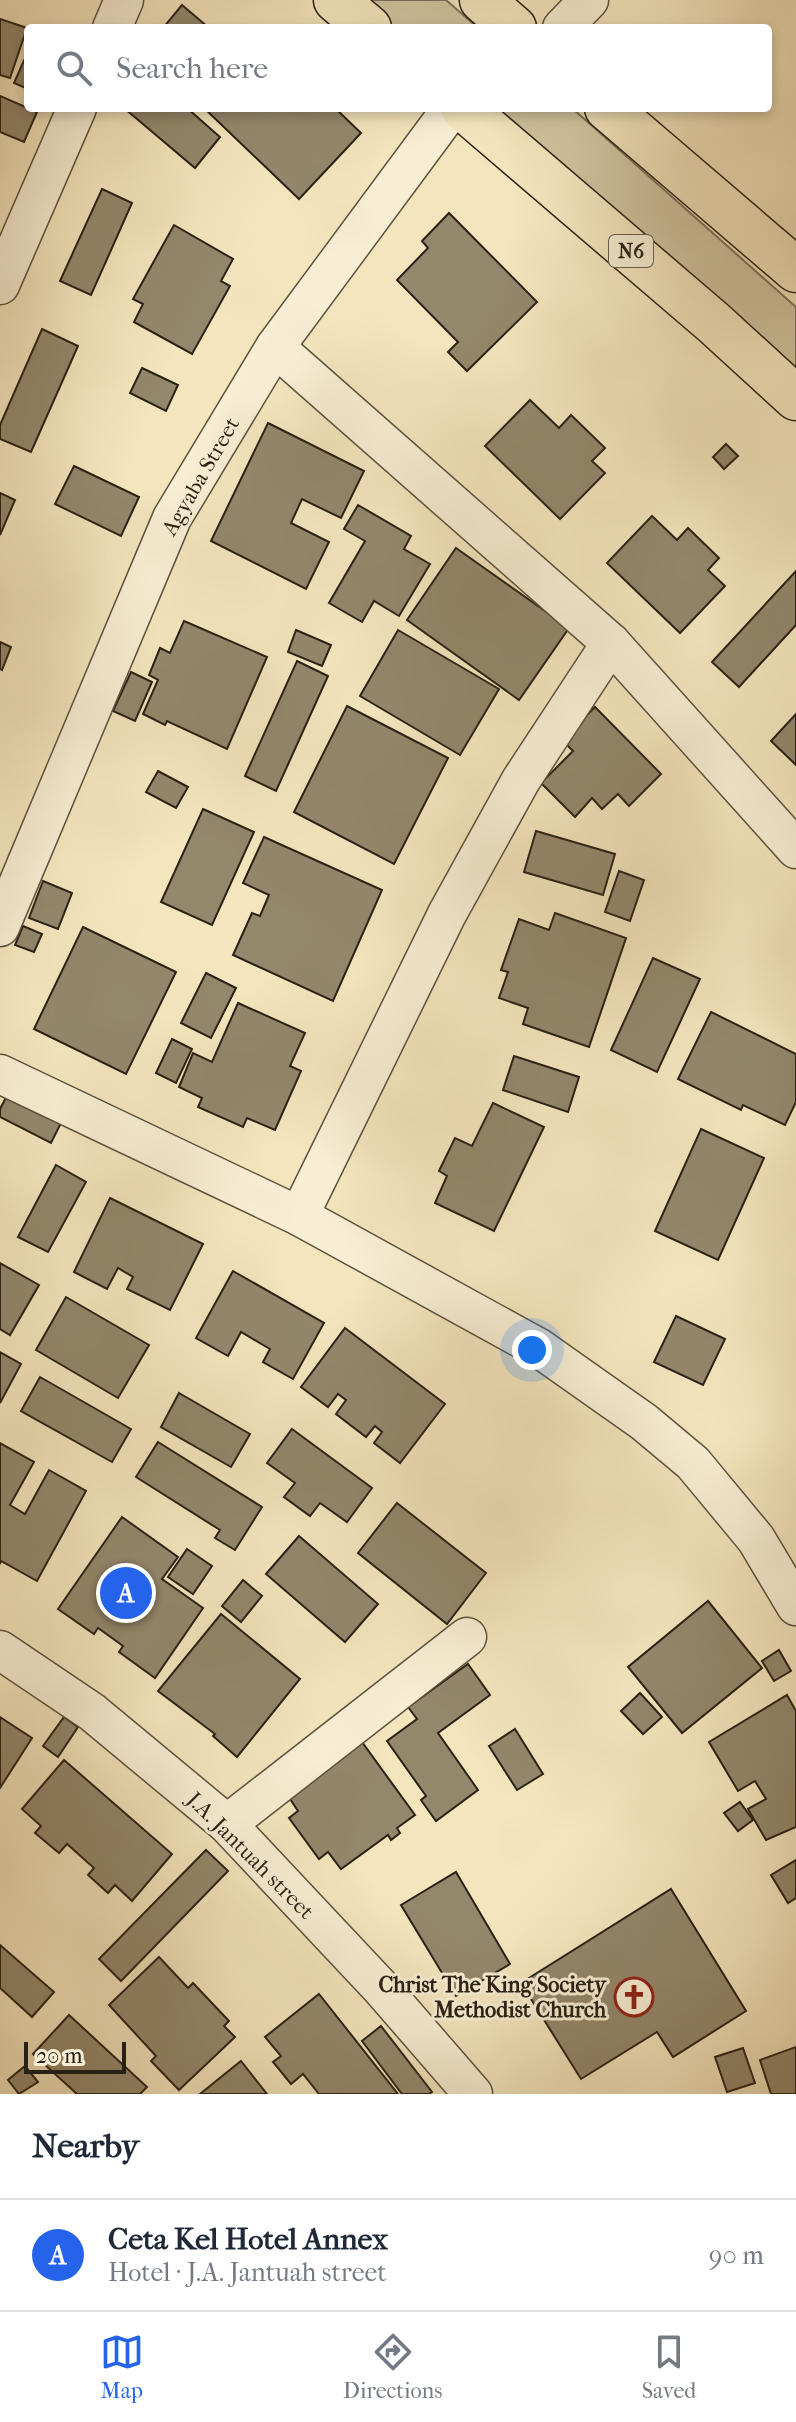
<!DOCTYPE html>
<meta charset="utf-8">
<style>
:root{--surface:#fff;--page:#f6f6f7;--text:#1f2937;--muted:#747a83;--line:#e0e1e3;--accent:#2563eb}
body{margin:0;font-family:"IM FELL French Canon",serif;background:var(--page);color:var(--text)}
.scale{position:absolute;left:24px;bottom:20px;width:102px;box-sizing:border-box;padding-left:8px;border:4px solid #292115;border-top:0;font-size:22px;line-height:28px;white-space:nowrap;color:#292115;-webkit-text-stroke:6px #f8eed4;paint-order:stroke}
.you{position:absolute;left:532px;top:1350px;width:28px;height:28px;margin:-20px;border:6px solid #fff;border-radius:50%;background:#1a73e8;box-shadow:0 0 0 12px #1a73e833}
.badge{display:grid;place-items:center;width:52px;height:52px;border-radius:50%;background:var(--accent);color:#fff;font-size:26px;font-weight:700}
.pin{position:absolute;translate:-50% -50%;border:4px solid #fff;box-shadow:0 2px 8px #0006}
.list{margin:0;padding:0;list-style:none}
h2{display:flex;justify-content:space-between;align-items:center;height:104px;margin:0;padding:0 32px;font-size:34px}
h2 small{font-size:26px;font-weight:400;color:var(--muted)}
.list li{display:grid;grid-template-columns:52px 1fr auto;gap:24px;align-items:center;box-sizing:border-box;height:112px;padding:0 32px;border-top:2px solid var(--line)}
.list b{display:block;font-size:30px;white-space:nowrap}
.list p{margin:0;font-size:26px;white-space:nowrap;color:var(--muted)}
.list em{font-size:26px;font-style:normal;color:var(--muted)}
.icon{flex:none;width:44px;height:44px;fill:none;stroke:currentColor;stroke-width:2;stroke-linecap:round;stroke-linejoin:round}
.map{position:relative;flex:none;width:796px;height:2094px;overflow:hidden}
.search{position:absolute;background:var(--surface);box-shadow:0 4px 12px #0003;left:24px;right:24px;top:24px;height:88px;display:flex;align-items:center;gap:20px;box-sizing:border-box;padding:0 28px;border-radius:8px;color:var(--muted);font-size:30px}
.sheet{height:216px;background:var(--surface)}
nav{display:flex;justify-content:space-around;align-items:center;box-sizing:border-box;height:112px;border-top:2px solid var(--line);background:var(--surface);font-size:22px;color:var(--muted)}
nav a{display:grid;justify-items:center;gap:4px}
nav .on{color:var(--accent)}
.map>svg:first-child{display:block}
</style>
<div class="map">
<svg width="796" height="2094" viewBox="0 0 796 2094">
<rect width="100%" height="100%" fill="#f4e5bd"/>
<filter id="stains"><feTurbulence type="fractalNoise" baseFrequency=".0025" numOctaves="4"/><feColorMatrix values="0 0 0 0 .2 0 0 0 0 .09 0 0 0 0 .02 0 0 0 .5 -.17"/></filter>
<radialGradient id="worn" r=".72"><stop offset=".6" stop-color="#630" stop-opacity="0"/><stop offset="1" stop-color="#630" stop-opacity=".3"/></radialGradient>
<g fill="#d1c4a0" stroke="#7d725a" stroke-width="2">
<polygon points="354,0 446,0 478,28 387,28"/>
<polygon points="481,108 572,108 796,307 796,377"/>
</g>
<g fill="#93876c" stroke="#292115" stroke-width="2">
<polygon points="182,5 209,28 163,28"/>
<polygon points="0,19 27,28 10,78 0,75"/>
<polygon points="26,56 28,56 28,89 14,83"/>
<polygon points="0,96 37,112 24,142 0,132"/>
<polygon points="124,108 187,108 220,137 195,168"/>
<polygon points="204,108 335,108 361,133 299,199"/>
<polygon points="102,189 132,203 91,295 60,281"/>
<polygon points="449,213 537,302 467,371 448,352 458,342 397,280 428,248 422,241"/>
<polygon points="174,225 233,259 221,281 230,286 192,354 134,322 143,304 133,299"/>
<polygon points="42,329 78,346 31,452 0,439 0,425"/>
<polygon points="142,368 178,385 166,411 130,393"/>
<polygon points="530,400 559,428 571,415 605,448 592,461 605,473 560,519 485,446"/>
<polygon points="268,423 364,471 341,518 302,499 291,523 329,542 306,589 211,541"/>
<polygon points="726,444 738,456 724,469 713,457"/>
<polygon points="74,466 139,497 121,536 55,504"/>
<polygon points="0,493 15,500 0,535"/>
<polygon points="358,505 411,536 404,549 430,564 399,616 374,601 362,622 329,603 365,541 344,529"/>
<polygon points="652,516 677,540 688,528 719,558 708,570 725,586 680,633 607,563"/>
<polygon points="456,548 569,628 519,700 407,620"/>
<polygon points="796,571 796,625 739,687 712,662"/>
<polygon points="184,621 267,657 227,749 167,721 165,725 143,714 158,680 149,675 160,648 170,653"/>
<polygon points="296,630 331,645 322,666 288,652"/>
<polygon points="398,630 499,689 460,755 360,696"/>
<polygon points="0,642 11,647 2,670 0,669"/>
<polygon points="297,661 328,676 276,791 245,776"/>
<polygon points="131,672 152,682 135,721 113,711"/>
<polygon points="347,706 448,758 394,864 294,812"/>
<polygon points="595,707 661,774 629,806 618,794 602,809 592,798 575,817 541,783 573,751 562,740"/>
<polygon points="796,714 796,765 771,741"/>
<polygon points="158,771 188,787 176,808 146,792"/>
<polygon points="203,809 254,832 212,925 161,902"/>
<polygon points="536,831 615,854 603,895 524,872"/>
<polygon points="264,837 382,890 333,1001 233,955 252,913 260,916 269,895 243,883"/>
<polygon points="619,871 644,880 630,921 605,912"/>
<polygon points="43,881 72,893 58,929 29,918"/>
<polygon points="555,913 626,938 589,1047 523,1024 528,1008 499,998 508,972 501,970 519,919 549,930"/>
<polygon points="23,926 42,934 34,952 15,945"/>
<polygon points="83,927 176,972 126,1074 34,1029"/>
<polygon points="653,958 700,979 657,1072 611,1050"/>
<polygon points="206,973 236,988 211,1038 181,1023"/>
<polygon points="238,1003 305,1033 290,1066 301,1071 275,1130 247,1118 243,1127 198,1107 202,1098 179,1087 193,1053 212,1062"/>
<polygon points="711,1012 796,1054 796,1102 785,1125 743,1105 741,1110 678,1079"/>
<polygon points="172,1039 192,1049 176,1083 156,1073"/>
<polygon points="514,1056 579,1077 568,1112 503,1090"/>
<polygon points="9,1092 63,1119 51,1143 0,1117 0,1109"/>
<polygon points="493,1103 544,1127 494,1231 435,1203 447,1176 439,1171 455,1138 472,1146"/>
<polygon points="701,1129 764,1158 718,1260 655,1231"/>
<polygon points="56,1165 86,1182 48,1252 18,1237"/>
<polygon points="110,1198 203,1244 170,1310 127,1289 133,1277 118,1268 107,1289 74,1272"/>
<polygon points="0,1263 39,1285 10,1335 0,1329"/>
<polygon points="233,1271 324,1323 293,1379 263,1362 270,1349 241,1332 228,1356 196,1338"/>
<polygon points="66,1297 149,1345 118,1398 36,1350"/>
<polygon points="676,1316 725,1339 703,1385 654,1362"/>
<polygon points="345,1328 445,1404 400,1463 374,1443 382,1432 375,1426 366,1437 336,1414 346,1400 338,1394 328,1407 301,1387"/>
<polygon points="0,1352 21,1364 0,1403"/>
<polygon points="40,1377 131,1429 112,1462 21,1411"/>
<polygon points="179,1393 250,1434 231,1467 161,1427"/>
<polygon points="292,1429 372,1488 347,1522 320,1503 310,1516 284,1497 295,1483 267,1463"/>
<polygon points="158,1442 262,1507 235,1550 215,1538 220,1530 136,1477"/>
<polygon points="0,1443 34,1462 10,1505 25,1514 49,1470 86,1491 37,1581 1,1561 0,1564"/>
<polygon points="397,1503 486,1573 447,1624 358,1553"/>
<polygon points="122,1517 178,1557 162,1579 203,1608 155,1678 119,1652 123,1646 98,1628 94,1634 58,1609"/>
<polygon points="299,1536 378,1604 345,1642 266,1574"/>
<polygon points="187,1549 212,1566 193,1594 168,1577"/>
<polygon points="243,1580 262,1596 241,1622 222,1606"/>
<polygon points="708,1601 762,1668 682,1733 628,1667"/>
<polygon points="221,1614 300,1679 237,1757 213,1736 215,1734 158,1691"/>
<polygon points="779,1650 791,1671 774,1681 762,1661"/>
<polygon points="468,1664 490,1695 438,1733 478,1790 436,1821 421,1800 426,1796 387,1741 417,1719 408,1707"/>
<polygon points="640,1693 662,1717 643,1734 621,1711"/>
<polygon points="787,1695 796,1711 796,1827 766,1840 748,1809 766,1799 755,1781 738,1791 709,1742"/>
<polygon points="0,1717 32,1738 0,1788"/>
<polygon points="64,1717 78,1727 58,1757 43,1746"/>
<polygon points="515,1729 543,1774 517,1790 489,1746"/>
<polygon points="362,1742 415,1815 397,1828 400,1833 391,1840 388,1835 341,1869 328,1852 319,1859 289,1818 298,1811 288,1796"/>
<polygon points="64,1760 172,1854 132,1901 115,1885 108,1893 88,1875 94,1868 67,1844 59,1853 35,1833 41,1826 22,1809"/>
<polygon points="740,1802 753,1820 738,1831 724,1813"/>
<polygon points="206,1850 228,1871 121,1981 99,1959"/>
<polygon points="796,1860 796,1898 788,1903 771,1875"/>
<polygon points="456,1872 510,1964 456,1996 401,1905"/>
<polygon points="671,1889 746,2011 673,2057 657,2032 581,2079 521,1983"/>
<polygon points="0,1945 54,1992 32,2017 0,1988"/>
<polygon points="159,1957 188,1988 193,1983 229,2021 224,2026 235,2037 179,2090 151,2061 156,2056 109,2005"/>
<polygon points="319,1994 398,2094 319,2094 303,2074 291,2084 273,2062 281,2056 265,2037"/>
<polygon points="69,2015 147,2087 140,2094 77,2094 33,2054"/>
<polygon points="381,2026 432,2092 429,2094 402,2094 362,2041"/>
<polygon points="796,2047 796,2094 771,2094 760,2060"/>
<polygon points="743,2048 755,2083 727,2092 715,2057"/>
<polygon points="241,2061 267,2094 200,2094"/>
<polygon points="25,2066 38,2082 19,2094 8,2080"/>
</g>
<g fill="none" stroke-linecap="round" stroke-linejoin="round">
<defs>
<g id="street">
<polyline points="112,28 124,0"/>
<polyline points="562,28 589,0"/>
<polyline points="0,285 77,108"/>
<polyline points="275,347 611,643 796,849"/>
<polyline points="0,927 172,518 275,347 452,108"/>
<polyline points="0,1074 299,1216 539,1348 644,1422 693,1463 756,1539 796,1606"/>
<polyline points="299,1216 447,914 521,780 611,643"/>
<polyline points="0,1650 92,1712 227,1824 382,1989 473,2094"/>
<polyline points="227,1824 467,1637"/>
</g>
<g id="highway">
<polyline points="336,0 369,28"/>
<polyline points="482,0 514,28"/>
<polyline points="463,108 714,323 796,398"/>
<polyline points="607,108 796,270"/>
</g>
</defs>
<use href="#street" stroke="#5c523f" stroke-width="41"/>
<use href="#highway" stroke="#292115" stroke-width="47"/>
<use href="#street" stroke="#f8eed4" stroke-width="38"/>
<use href="#highway" stroke="#f4e5bd" stroke-width="44"/>
</g>
<defs>
<symbol id="church-ring" viewBox="-11 -11 22 22"><circle r="9.5" fill="#f8eed4" stroke="#8f2418" stroke-width="1.5"/><path d="M-1.2-6h2.4v3.5h3.3v2.4h-3.3V6h-2.4V-.1h-3.3v-2.4h3.3Z" fill="#8f2418"/></symbol>
</defs>
<g fill-rule="evenodd">
<use href="#church-ring" x="612" y="1975" width="44" height="44"/>
</g>
<g text-anchor="middle" stroke-width="6" stroke-linejoin="round" paint-order="stroke">
<rect fill="#f8eed4" stroke="#675e4e" stroke-width="2" x="609" y="235" width="44" height="32" rx="6"/>
<g font-size="20" font-weight="bold" fill="#292115">
<text x="631" y="258">N6</text>
</g>
<g font-size="22" fill="#292115" stroke="#f8eed4">
<text transform="translate(200 476) rotate(-60)" y="8">Agyaba Street</text>
<text transform="translate(251 1855) rotate(45)" y="8">J.A. Jantuah street</text>
</g>
<g font-size="22" font-weight="bold" fill="#292115" stroke="#f8eed4" text-anchor="end">
<text x="606" y="1992">Christ The King Society<tspan x="606" dy="25">Methodist Church</tspan></text>
</g>
</g>
<rect width="100%" height="100%" filter="url(#stains)"/>
<rect width="100%" height="100%" fill="url(#worn)"/>
</svg>
<div class="scale">20 m</div>
<div class="you"></div>
<div class="pin badge" style="left:126px;top:1593px">A</div>
<div class="search"><svg class="icon" aria-label="search" viewBox="0 0 24 24"><circle cx="10" cy="10" r="6"/><path d="M15 15l6 6"/></svg>Search here</div>
</div>
<section class="sheet">
<h2>Nearby<small></small></h2>
<ul class="list">
<li><span class="badge">A</span><div><b>Ceta Kel Hotel Annex</b><p>Hotel · J.A. Jantuah street</p></div><em>90 m</em></li>
</ul>
</section>
<nav>
<a class="on"><svg class="icon" aria-label="map" viewBox="0 0 24 24"><path d="M3 6l6-2 6 2 6-2v14l-6 2-6-2-6 2zM9 4v14M15 6v14"/></svg>Map</a>
<a><svg class="icon" aria-label="directions" viewBox="0 0 24 24"><path d="M12 3l9 9-9 9-9-9zM9 14v-3h6M13 9l2 2-2 2"/></svg>Directions</a>
<a><svg class="icon" aria-label="saved" viewBox="0 0 24 24"><path d="M7 4h10v16l-5-4-5 4z"/></svg>Saved</a>
</nav>
